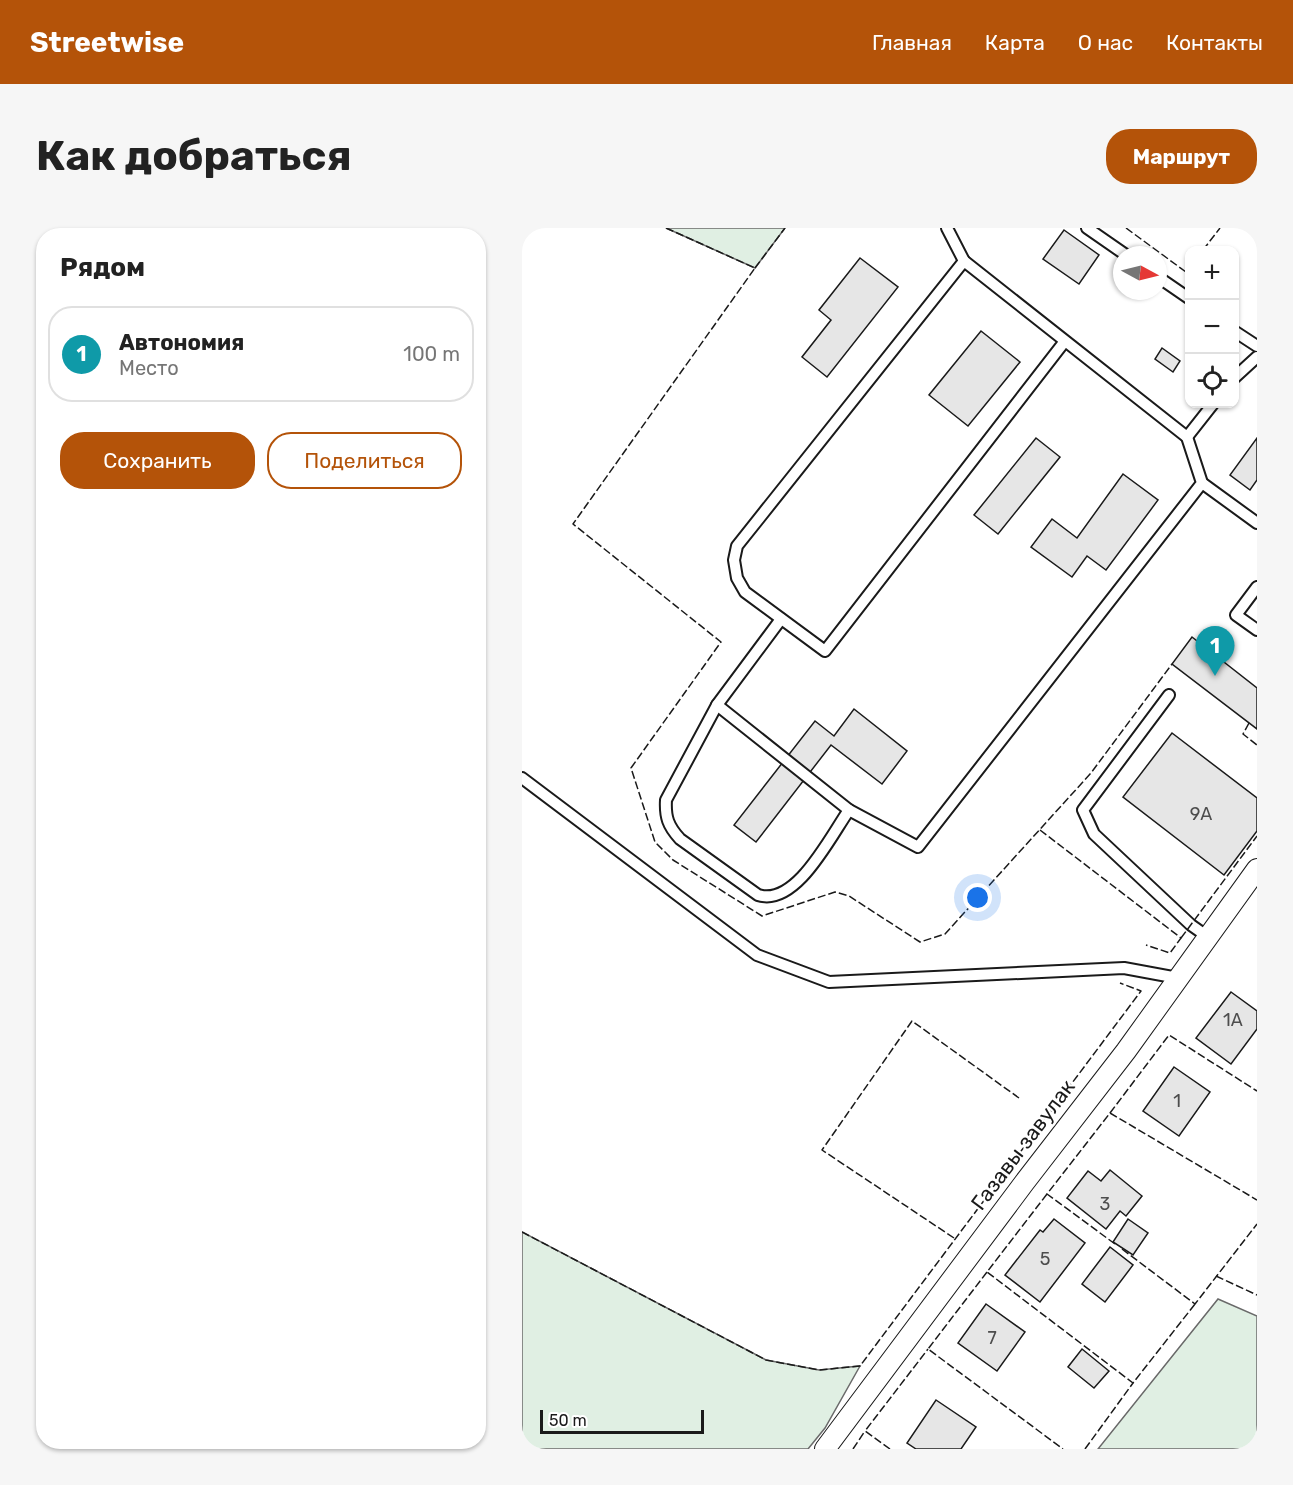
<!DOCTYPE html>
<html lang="ru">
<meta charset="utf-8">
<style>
:root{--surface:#fff;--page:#f6f6f6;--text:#222;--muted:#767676;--line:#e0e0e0;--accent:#b45309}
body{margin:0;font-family:Rubik,sans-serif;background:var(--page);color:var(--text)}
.controls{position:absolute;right:18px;top:18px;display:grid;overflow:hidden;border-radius:12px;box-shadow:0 2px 4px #0004}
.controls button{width:54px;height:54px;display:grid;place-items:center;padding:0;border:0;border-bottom:2px solid var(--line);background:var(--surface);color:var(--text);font:30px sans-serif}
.compass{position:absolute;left:591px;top:18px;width:54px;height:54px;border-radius:50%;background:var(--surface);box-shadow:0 2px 4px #0004;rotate:97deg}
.scale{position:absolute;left:18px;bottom:15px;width:164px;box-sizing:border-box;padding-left:6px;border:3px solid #1a1a1a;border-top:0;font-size:16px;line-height:21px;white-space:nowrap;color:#1a1a1a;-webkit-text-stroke:4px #fff;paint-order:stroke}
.you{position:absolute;left:456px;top:670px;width:21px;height:21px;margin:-15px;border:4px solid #fff;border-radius:50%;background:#1a73e8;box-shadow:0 0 0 9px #1a73e833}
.badge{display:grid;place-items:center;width:39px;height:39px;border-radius:50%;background:var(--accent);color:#fff;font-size:20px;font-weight:700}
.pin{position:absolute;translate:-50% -50px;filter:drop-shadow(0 2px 3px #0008)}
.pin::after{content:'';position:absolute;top:32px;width:21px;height:18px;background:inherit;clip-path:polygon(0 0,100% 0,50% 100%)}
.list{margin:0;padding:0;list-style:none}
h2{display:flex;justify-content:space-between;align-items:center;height:78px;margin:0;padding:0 24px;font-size:26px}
h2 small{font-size:20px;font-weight:400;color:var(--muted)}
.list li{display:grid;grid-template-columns:39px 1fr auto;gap:18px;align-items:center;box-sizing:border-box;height:96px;margin:0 12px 12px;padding:0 12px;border:2px solid var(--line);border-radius:24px}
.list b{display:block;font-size:22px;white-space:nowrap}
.list p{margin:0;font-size:20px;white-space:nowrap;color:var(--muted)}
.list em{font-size:20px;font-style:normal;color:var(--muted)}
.actions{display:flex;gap:12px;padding:18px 24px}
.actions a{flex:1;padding:14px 0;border:2px solid var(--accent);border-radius:24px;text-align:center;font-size:21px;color:var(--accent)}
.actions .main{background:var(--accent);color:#fff}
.icon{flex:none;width:33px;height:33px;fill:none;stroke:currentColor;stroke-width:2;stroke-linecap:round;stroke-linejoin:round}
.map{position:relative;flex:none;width:735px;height:1221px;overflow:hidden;border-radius:24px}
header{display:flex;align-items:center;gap:36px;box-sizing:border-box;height:84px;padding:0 30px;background:var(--accent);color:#fff}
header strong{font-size:28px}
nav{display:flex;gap:33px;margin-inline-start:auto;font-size:21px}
.intro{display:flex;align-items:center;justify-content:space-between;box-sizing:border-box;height:144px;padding:0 36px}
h1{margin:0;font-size:42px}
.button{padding:15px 27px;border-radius:24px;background:var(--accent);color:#fff;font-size:21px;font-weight:700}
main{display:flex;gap:36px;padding:0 36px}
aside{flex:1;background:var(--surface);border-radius:24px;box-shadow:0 2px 4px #0004}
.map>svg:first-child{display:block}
</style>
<header>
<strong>Streetwise</strong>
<nav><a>Главная</a><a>Карта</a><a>О нас</a><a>Контакты</a></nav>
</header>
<div class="intro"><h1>Как добраться</h1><a class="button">Маршрут</a></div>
<main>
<aside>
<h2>Рядом<small></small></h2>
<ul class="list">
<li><span class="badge" style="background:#0f9aa8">1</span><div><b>Автономия</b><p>Место</p></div><em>100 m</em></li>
</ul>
<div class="actions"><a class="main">Сохранить</a><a>Поделиться</a></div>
</aside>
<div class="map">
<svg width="735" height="1221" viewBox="0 0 735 1221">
<rect width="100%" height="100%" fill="#fff"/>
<g fill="#e0efe3" stroke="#6a6a6a" stroke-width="1.5">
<polygon points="144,0 263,0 233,40"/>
<polygon points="0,1004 244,1132 297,1142 338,1138 303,1200 286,1221 0,1221"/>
<polygon points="696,1071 735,1088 735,1221 576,1221"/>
</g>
<g fill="#e6e6e6" stroke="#1a1a1a" stroke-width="1.5">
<polygon points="542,2 577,27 557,56 521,31"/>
<polygon points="338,30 376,59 305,149 280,129 309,92 297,82"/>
<polygon points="459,103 498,134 446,198 407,167"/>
<polygon points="640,120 658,133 651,144 633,131"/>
<polygon points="514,210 538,229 476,306 452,287"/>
<polygon points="735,210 735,252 728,262 708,247"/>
<polygon points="601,246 636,272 584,342 565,328 550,349 509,319 530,291 555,310"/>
<polygon points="670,409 735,460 735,501 650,436"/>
<polygon points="332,481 385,523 360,556 309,517 234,614 212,597 293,493 312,508"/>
<polygon points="650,505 735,570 735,603 702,647 601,569"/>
<polygon points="709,764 735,783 735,801 709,836 674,810"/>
<polygon points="652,839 688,864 657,908 621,883"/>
<polygon points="588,942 620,968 604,988 598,983 584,1001 545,970 566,943 579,953"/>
<polygon points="532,991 563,1015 518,1074 483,1047 518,1002 521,1004"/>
<polygon points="606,991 626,1005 611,1027 591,1014"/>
<polygon points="588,1019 611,1037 583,1074 560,1056"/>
<polygon points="464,1076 503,1104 475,1143 436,1115"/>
<polygon points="560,1121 587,1143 572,1160 546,1139"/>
<polygon points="414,1172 454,1199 439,1221 394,1221 385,1215"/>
</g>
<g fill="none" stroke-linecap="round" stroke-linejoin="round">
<defs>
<g id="service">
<polyline points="425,0 442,33"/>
<polyline points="565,0 604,27"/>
<polyline points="636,49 668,71"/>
<polyline points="712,103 735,118"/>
<polyline points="543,113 303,423 223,364 215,350 212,332 215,318 442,33 665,209 691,176"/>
<polyline points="712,150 735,129"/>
<polyline points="680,255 735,295"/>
<polyline points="735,359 714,387 735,402"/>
<path d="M 259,391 L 195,477 L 144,572 C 143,589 146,598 158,611 L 236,667 C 274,679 308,609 327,582 L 396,619 L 680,255 L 665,209"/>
<polyline points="647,467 561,582 572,606 669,697 686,709"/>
<polyline points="195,477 327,582"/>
<polyline points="0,550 235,727 307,754 602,740 656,750"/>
</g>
<polyline id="minor" points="303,1221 502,955 604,823 735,641"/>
</defs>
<use href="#service" stroke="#1a1a1a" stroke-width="14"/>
<use href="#minor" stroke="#1a1a1a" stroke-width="22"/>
<use href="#service" stroke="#fff" stroke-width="10"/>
<use href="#minor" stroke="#fff" stroke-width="20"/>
<g stroke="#1a1a1a" stroke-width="1.5" stroke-dasharray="8 3" stroke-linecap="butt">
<polyline points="144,0 233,40 51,296 199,414 109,540 133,614 151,632 240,688 313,664 327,668 398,714 423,706 569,545 650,436"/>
<polyline points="604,0 664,44 668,40"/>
<polyline points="681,22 698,0"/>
<polyline points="233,40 263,0"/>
<polyline points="727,495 721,506 735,517"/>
<polyline points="518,602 659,710 648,725 624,717"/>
<polyline points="659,710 735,608"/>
<polyline points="588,885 647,807 735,863"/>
<polyline points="525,966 465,1044 611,1155 673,1076"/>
<polyline points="0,1004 244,1132 297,1142 338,1138 619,763 598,755"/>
<polyline points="432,1010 300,922 390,793 497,870"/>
<polyline points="593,1016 525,966 588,885 735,972"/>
<polyline points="600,1021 673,1076 735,996"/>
<polyline points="465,1044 406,1121 541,1221"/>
<polyline points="694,1048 735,1067"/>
<polyline points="331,1221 343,1203"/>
<polyline points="368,1221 343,1203 406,1121"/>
<polyline points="563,1221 611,1155"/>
</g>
</g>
<g text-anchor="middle" stroke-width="4.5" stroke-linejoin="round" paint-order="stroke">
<g font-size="18" fill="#4d4d4d">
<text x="679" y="592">9А</text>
<text x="711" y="798">1А</text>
<text x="655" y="879">1</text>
<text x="583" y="982">3</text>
<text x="523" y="1037">5</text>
<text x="470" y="1116">7</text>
</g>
<g font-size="21" fill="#1a1a1a" stroke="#fff">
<text transform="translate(501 917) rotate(-53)" y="7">Газавы завулак</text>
</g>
</g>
</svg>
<div class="controls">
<button>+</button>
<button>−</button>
<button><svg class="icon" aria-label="locate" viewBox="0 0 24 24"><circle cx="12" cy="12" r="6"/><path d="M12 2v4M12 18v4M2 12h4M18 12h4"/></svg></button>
</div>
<svg class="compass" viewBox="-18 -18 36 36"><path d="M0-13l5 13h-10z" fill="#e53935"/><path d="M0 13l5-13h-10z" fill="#767676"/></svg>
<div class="scale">50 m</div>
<div class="you"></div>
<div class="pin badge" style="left:693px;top:448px;background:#0f9aa8">1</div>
</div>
</main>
